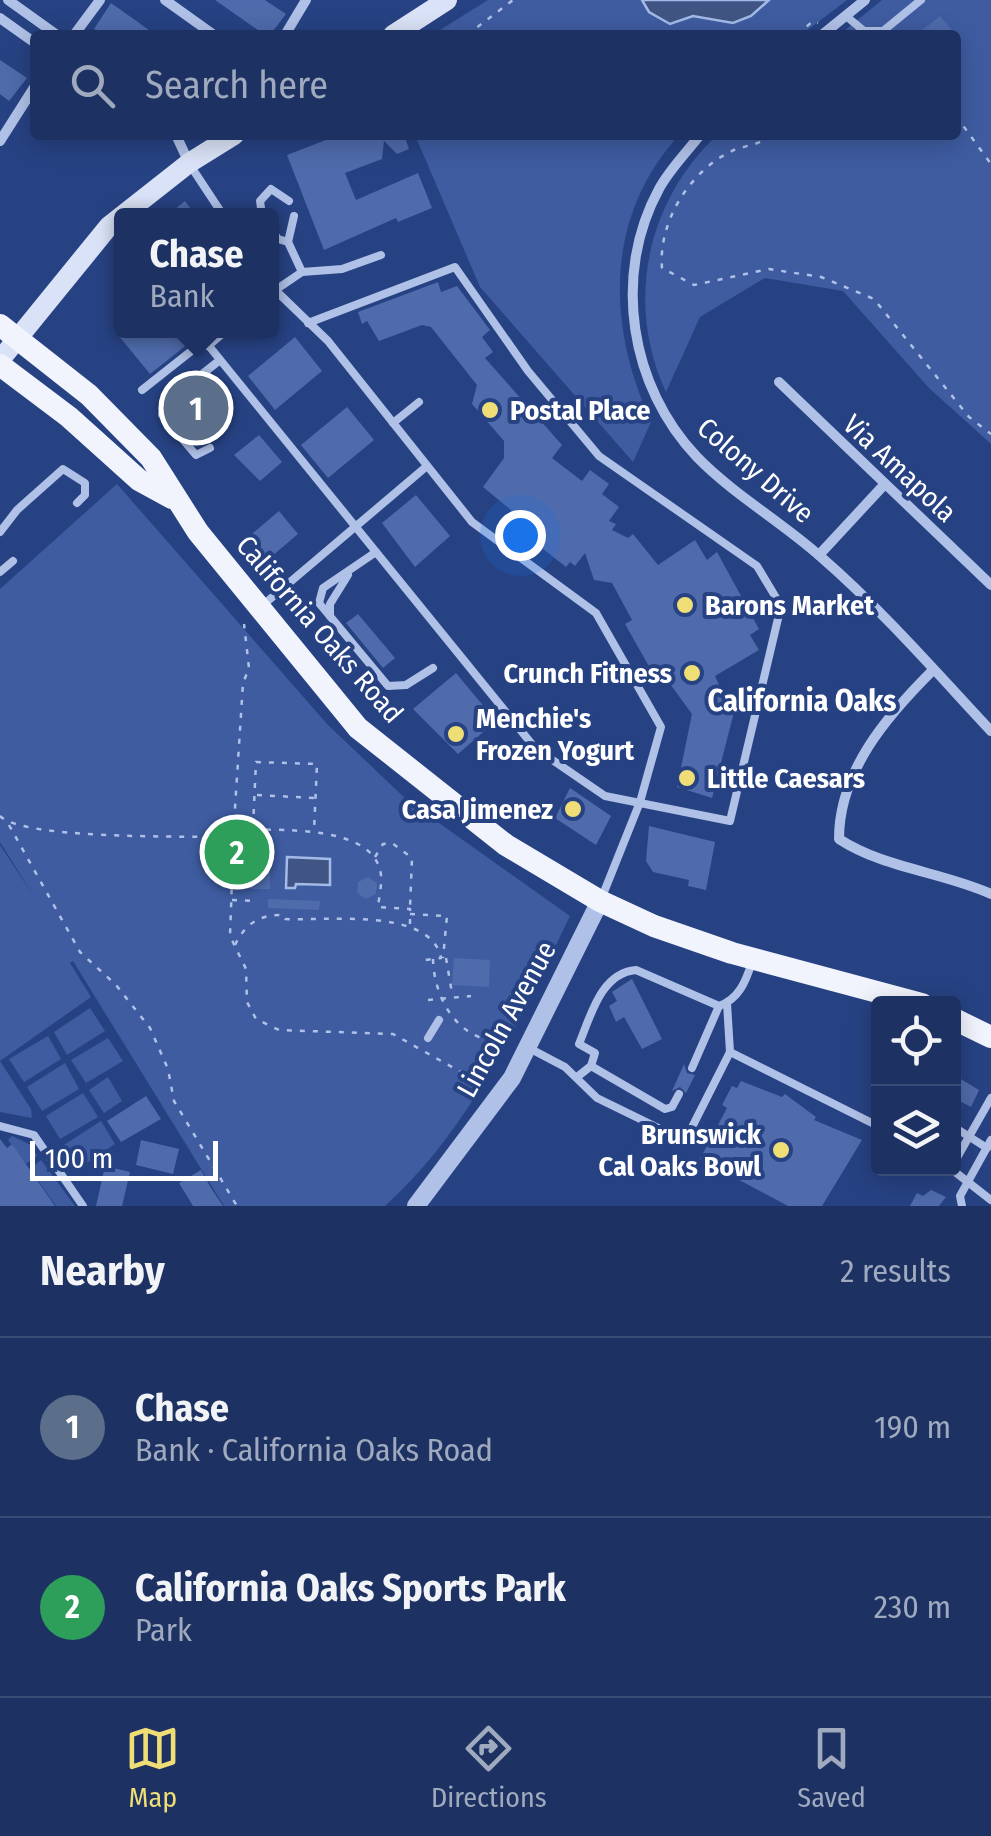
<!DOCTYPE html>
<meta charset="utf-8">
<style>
:root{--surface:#1d3262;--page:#2a3e6b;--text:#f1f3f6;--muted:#a0aabe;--line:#3b4d77;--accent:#efdd75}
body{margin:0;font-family:"Fira Sans Condensed",sans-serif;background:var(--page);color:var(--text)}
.controls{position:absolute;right:30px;bottom:30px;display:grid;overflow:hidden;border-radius:10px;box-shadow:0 5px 25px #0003}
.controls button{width:90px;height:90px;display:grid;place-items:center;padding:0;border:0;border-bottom:2px solid var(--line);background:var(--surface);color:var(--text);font:50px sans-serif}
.scale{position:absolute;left:30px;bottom:25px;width:188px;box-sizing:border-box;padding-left:10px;border:5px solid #fff;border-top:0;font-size:28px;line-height:35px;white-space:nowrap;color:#fff;-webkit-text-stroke:8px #274283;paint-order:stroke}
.you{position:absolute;left:520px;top:535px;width:35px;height:35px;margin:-25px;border:8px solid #fff;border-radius:50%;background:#1a73e8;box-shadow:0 0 0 15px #1a73e833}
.badge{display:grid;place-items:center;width:65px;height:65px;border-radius:50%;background:var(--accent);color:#fff;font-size:32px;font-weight:700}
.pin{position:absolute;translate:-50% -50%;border:5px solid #fff;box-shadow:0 2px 10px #0006}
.popup{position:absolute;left:114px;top:208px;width:165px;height:130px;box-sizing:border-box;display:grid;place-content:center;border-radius:10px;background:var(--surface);filter:drop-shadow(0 2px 8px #0005);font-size:32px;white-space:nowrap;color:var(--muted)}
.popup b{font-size:38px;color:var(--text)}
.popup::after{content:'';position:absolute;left:50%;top:100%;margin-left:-20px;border:20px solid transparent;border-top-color:var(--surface)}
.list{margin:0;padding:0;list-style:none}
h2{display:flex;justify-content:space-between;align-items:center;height:130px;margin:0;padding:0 40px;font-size:42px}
h2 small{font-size:32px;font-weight:400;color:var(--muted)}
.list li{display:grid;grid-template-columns:65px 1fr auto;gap:30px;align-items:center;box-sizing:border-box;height:180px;padding:0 40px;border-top:2px solid var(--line)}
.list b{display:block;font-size:38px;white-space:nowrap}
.list p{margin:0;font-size:32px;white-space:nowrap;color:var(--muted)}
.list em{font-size:32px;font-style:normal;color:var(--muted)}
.icon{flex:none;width:55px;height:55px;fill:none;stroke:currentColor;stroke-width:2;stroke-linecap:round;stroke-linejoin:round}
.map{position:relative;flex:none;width:991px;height:1206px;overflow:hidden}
.search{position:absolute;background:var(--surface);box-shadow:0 5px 25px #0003;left:30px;right:30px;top:30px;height:110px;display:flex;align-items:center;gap:25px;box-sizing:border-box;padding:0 35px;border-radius:10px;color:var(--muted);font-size:38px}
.sheet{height:490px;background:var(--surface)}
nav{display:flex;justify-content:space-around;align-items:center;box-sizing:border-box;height:140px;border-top:2px solid var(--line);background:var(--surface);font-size:28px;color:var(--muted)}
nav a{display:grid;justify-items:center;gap:5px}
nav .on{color:var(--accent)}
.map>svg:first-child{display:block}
</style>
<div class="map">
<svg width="991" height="1206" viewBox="0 0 991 1206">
<rect width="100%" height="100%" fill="#274283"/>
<g fill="#3f5ca1">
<polygon points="488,0 847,0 801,35 432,35"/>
<path d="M 882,0 L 991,0 L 991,444 L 929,388 L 843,291 L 765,278 L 700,317 L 666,392 C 625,304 646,202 717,135 L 956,135 L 956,35 L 839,35 Z"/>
<path d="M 415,135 L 679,135 C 604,218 607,325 651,422 L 633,462 L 480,287 Z"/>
<path d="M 117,484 L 328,725 L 408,801 L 570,916 C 520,1019 472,1127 385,1206 L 224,1206 L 73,961 L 70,963 L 91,997 L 0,1061 L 31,1109 L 32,1118 L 0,1112 L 0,845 L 35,898 L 0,842 L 0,589 Z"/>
<polygon points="90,1008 105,1031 67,1055 54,1032"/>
<polygon points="48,1036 61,1059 24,1082 9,1059"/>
<polygon points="108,1038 123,1061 86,1083 71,1060"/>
<polygon points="65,1063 79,1089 42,1111 27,1087"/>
<polygon points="108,1077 122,1101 104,1113 89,1090"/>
<polygon points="83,1093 98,1117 60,1139 46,1116"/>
<polygon points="101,1121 115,1144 79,1168 64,1145"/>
<polygon points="12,1136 31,1145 37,1156 26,1164 8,1140"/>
<polygon points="41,1160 75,1206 56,1206 30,1169"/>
</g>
<g fill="#415584" stroke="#a4bae7" stroke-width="2.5">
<polygon points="642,0 769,0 751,16 733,23 693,16 670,24 649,12"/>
<polygon points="287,857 330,859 330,885 296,884 295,888 286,888"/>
</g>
<g fill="#4f6bab">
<polygon points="215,0 265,0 286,14 270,35 265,35"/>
<polygon points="111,3 156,35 104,35 94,29"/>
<polygon points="940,16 956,35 916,35"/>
<polygon points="0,60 27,78 9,101 0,94"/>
<polygon points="339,135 404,135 409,149 397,154 384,141 382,159 345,173 356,200 418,173 432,208 398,222 396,218 324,250 287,155"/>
<polygon points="185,201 196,216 167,216"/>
<polygon points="438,282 441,292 457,286 490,330 482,337 493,352 485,358 562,445 552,458 582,481 590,470 609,484 602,494 619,507 609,521 616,524 612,530 628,538 633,534 658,565 695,540 707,560 717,552 759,629 750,635 759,650 715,676 733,716 712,798 677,787 692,714 662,673 655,677 625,624 632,620 612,583 594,580 585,553 575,566 570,562 566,567 514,526 518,521 510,514 512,511 483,487 504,458 504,441 472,404 477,385 431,327 422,325 379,341 367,321 362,324 358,312"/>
<polygon points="114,330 186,330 193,340 150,374"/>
<polygon points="295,337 322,371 275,410 248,376"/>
<polygon points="206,381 226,406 190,436 170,410 184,393"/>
<polygon points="347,407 374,440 328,478 301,445"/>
<polygon points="259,435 282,462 260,481 234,455"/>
<polygon points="416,495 450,536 415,567 382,523"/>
<polygon points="279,511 298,534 265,562 246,539"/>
<polygon points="358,614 395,658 383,668 346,623"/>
<polygon points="456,673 496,721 458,754 413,709"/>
<polygon points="570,788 611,816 596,845 555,818"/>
<polygon points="649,826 715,842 706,890 688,886 689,880 653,872 646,861"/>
<polygon points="251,859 270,859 270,889 250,889"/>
<polygon points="368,877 377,883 376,894 366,899 357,893 358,882"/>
<polygon points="268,899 320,901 319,910 268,908"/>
<polygon points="454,958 490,960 489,987 452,985"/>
<polygon points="632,979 662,1039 642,1049 624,1017 616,1022 609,1006 617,1001 612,992"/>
<polygon points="684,1064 687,1073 695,1075 686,1093 680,1087 672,1091"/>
<polygon points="954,1075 979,1090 971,1107 954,1098"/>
<polygon points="741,1081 782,1097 785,1094 816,1117 814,1120 862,1140 822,1206 788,1206 700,1159 727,1108 722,1105 732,1086 737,1088"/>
<polygon points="146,1096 161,1119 121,1142 107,1121"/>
<polygon points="0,1139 7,1148 12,1144 55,1206 0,1206"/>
<polygon points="141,1140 179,1149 173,1174 136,1165"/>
<polygon points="105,1166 130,1172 122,1206 96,1206"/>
<polygon points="201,1170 211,1188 223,1206 193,1206 179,1183"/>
<polygon points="931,1190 946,1197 939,1206 910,1206 917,1193 923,1196"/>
</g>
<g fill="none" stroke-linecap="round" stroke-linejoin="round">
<g stroke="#b0c1e7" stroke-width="2.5" stroke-dasharray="5 8" stroke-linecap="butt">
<polyline points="467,35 513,0"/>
<polyline points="797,35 813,21 818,23"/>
<polyline points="956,116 991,164"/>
<path d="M 771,135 C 760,145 747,145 734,150 C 691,169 658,221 662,268 L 694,285 L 769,269 L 821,277 L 874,299 L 969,417 L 991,434"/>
<polyline points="257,795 314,798"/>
<path d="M 0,816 C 23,839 175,836 215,837 L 224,823 L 234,824 L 243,683 L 249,668 L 244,624"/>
<polyline points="9,825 80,952 116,985 150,1028 168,1069 174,1101 237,1206"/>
<polyline points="253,827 256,762 317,764 314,831"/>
<polyline points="247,829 234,824 233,852 241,852 248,840"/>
<polyline points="375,857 383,844 392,843 412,858 410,908"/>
<polyline points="232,900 257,901"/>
<polyline points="410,914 447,916 443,958"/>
<path d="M 410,924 L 410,909 L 378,907 C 379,897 382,885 381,875 C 375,825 285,831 249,829 L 248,839 L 215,837 L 221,851 L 233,852 L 230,936 L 246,969 L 247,1002 L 256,1019 L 279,1030 L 393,1034 L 468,1076 L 474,1092"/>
<path d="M 235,945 C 245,924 260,914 283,915 L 285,919 C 326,921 431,907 441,958 L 425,960"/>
<polyline points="446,958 452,993"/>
<path d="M 433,959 C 434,1000 459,1042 504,1042"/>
<polyline points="428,1000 471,996"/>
</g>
<g stroke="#b0c1e7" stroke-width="8">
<polyline points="846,16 864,31 883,31 921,0"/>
<polyline points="190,165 223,215"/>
<polyline points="262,215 260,201 271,189 289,201"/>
<polyline points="271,229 278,239 288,242 302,272"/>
<polyline points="288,242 294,216"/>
<polyline points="271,286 328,341 472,522 596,613 661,727 640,802 602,897"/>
<polyline points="274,291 302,272 342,269 381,255"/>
<polyline points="196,330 535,748 605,796 730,821 781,606 757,566 599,456 528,371 455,267 308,323"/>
<polyline points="208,346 227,330"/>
<polyline points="187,386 220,360"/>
<polyline points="142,390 204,341"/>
<polyline points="177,395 163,406 162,415 196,455 210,448"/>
<polyline points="393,423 419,402"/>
<polyline points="0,532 17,510 63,469 85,483 85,495 77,503"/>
<polyline points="376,552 323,588 319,603 388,686 406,685 433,668"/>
<polyline points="0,572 13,561"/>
<polyline points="263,605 427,466"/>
<polyline points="330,616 330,604 348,575"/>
<polyline points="428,1038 439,1020"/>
<polyline points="527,1047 565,1067 597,1098 685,1141 730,1052 727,1003"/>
<polyline points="730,1052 878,1126"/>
<polyline points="591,1066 665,1109 672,1107 679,1094"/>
<polyline points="692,1068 719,1006"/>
<path d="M 577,1077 L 591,1066 L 595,1053 L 579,1044 C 591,1015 601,973 636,970 L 719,1006 C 739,999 746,981 752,962"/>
<polyline points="0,1126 34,1135 83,1206"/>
<polyline points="954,1127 987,1148"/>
<polyline points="954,1163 991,1098"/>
<polyline points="950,1168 991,1200"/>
<polyline points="962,1206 960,1196 991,1140"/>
</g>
<g stroke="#b0c1e7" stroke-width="10">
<polyline points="8,0 57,35"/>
<polyline points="165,0 214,35"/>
<polyline points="0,18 35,43"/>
<polyline points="74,35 100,0"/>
<polyline points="285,35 306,0"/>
<polyline points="822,35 865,0"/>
<polyline points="176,135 189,163"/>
<path d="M 700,135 C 687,152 669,170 659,189 C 612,275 630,387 697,457 C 734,495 782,522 821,557 C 882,610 936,672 991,731"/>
<polyline points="0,141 35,86"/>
<polyline points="779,382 991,585"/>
<polyline points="819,555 883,486"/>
<path d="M 932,671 C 887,716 839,771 839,839 C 883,868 942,872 991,894"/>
</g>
<polyline stroke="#b0c1e7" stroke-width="18" points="416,1206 512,1078 600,901"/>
<g stroke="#d9e2f6" stroke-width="20">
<polyline points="393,35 447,0"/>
<polyline points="0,360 109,226 189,163 234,135"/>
</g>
<g stroke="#f1f4fd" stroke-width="22">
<polyline points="0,325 89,395 151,458 198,532 358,728 506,845 600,901 654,926 732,953 922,1004"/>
<polyline points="0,365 69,417 139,480 172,498"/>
<polyline points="954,1019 991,1037"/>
</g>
</g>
<g fill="#efdd75" stroke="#274283" stroke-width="4">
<circle cx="490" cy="410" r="10"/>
<circle cx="685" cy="605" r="10"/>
<circle cx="692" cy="673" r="10"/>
<circle cx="456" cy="734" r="10"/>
<circle cx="687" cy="778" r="10"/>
<circle cx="573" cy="809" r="10"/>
<circle cx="781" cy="1150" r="10"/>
</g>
<g text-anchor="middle" stroke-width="8" stroke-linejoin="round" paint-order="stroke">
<g font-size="28" font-weight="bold" fill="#fff" stroke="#274283" text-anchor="start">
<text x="510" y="420">Postal Place</text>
<text x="705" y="615">Barons Market</text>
<text x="672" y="683" text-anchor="end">Crunch Fitness</text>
<text x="476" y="728">Menchie's<tspan x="476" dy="32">Frozen Yogurt</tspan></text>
<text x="707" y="788">Little Caesars</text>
<text x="553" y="819" text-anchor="end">Casa Jimenez</text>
<text x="761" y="1144" text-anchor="end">Brunswick<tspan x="761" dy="32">Cal Oaks Bowl</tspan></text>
</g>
<g font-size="28" fill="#fff" stroke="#274283">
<text transform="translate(900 468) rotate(43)" y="10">Via Amapola</text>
<text transform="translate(756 470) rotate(41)" y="10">Colony Drive</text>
<text transform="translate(320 629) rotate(49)" y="10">California Oaks Road</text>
<text transform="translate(506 1019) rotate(-61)" y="10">Lincoln Avenue</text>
</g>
<g font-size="30" font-weight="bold" fill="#fff" stroke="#274283">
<text x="802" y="711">California Oaks</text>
</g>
</g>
</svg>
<div class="controls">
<button><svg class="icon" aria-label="locate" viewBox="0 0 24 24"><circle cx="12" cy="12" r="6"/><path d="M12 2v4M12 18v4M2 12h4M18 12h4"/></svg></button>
<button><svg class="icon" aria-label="layers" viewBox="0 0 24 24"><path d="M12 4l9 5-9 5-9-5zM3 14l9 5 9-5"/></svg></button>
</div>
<div class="scale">100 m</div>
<div class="you"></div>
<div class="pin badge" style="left:196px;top:408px;background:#5c6f8a">1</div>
<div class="popup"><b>Chase</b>Bank</div>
<div class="pin badge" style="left:237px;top:852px;background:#2e9e5b">2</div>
<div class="search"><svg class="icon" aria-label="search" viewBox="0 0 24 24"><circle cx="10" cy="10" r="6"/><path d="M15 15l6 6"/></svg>Search here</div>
</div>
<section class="sheet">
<h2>Nearby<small>2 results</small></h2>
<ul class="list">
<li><span class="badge" style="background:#5c6f8a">1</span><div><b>Chase</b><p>Bank · California Oaks Road</p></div><em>190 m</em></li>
<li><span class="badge" style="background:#2e9e5b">2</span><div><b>California Oaks Sports Park</b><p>Park</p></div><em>230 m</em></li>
</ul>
</section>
<nav>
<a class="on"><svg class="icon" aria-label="map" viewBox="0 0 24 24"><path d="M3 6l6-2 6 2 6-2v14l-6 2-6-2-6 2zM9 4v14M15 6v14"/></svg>Map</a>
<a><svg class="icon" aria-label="directions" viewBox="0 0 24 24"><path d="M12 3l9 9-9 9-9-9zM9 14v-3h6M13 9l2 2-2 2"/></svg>Directions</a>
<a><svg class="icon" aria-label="saved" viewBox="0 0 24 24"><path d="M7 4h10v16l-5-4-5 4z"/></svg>Saved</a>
</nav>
